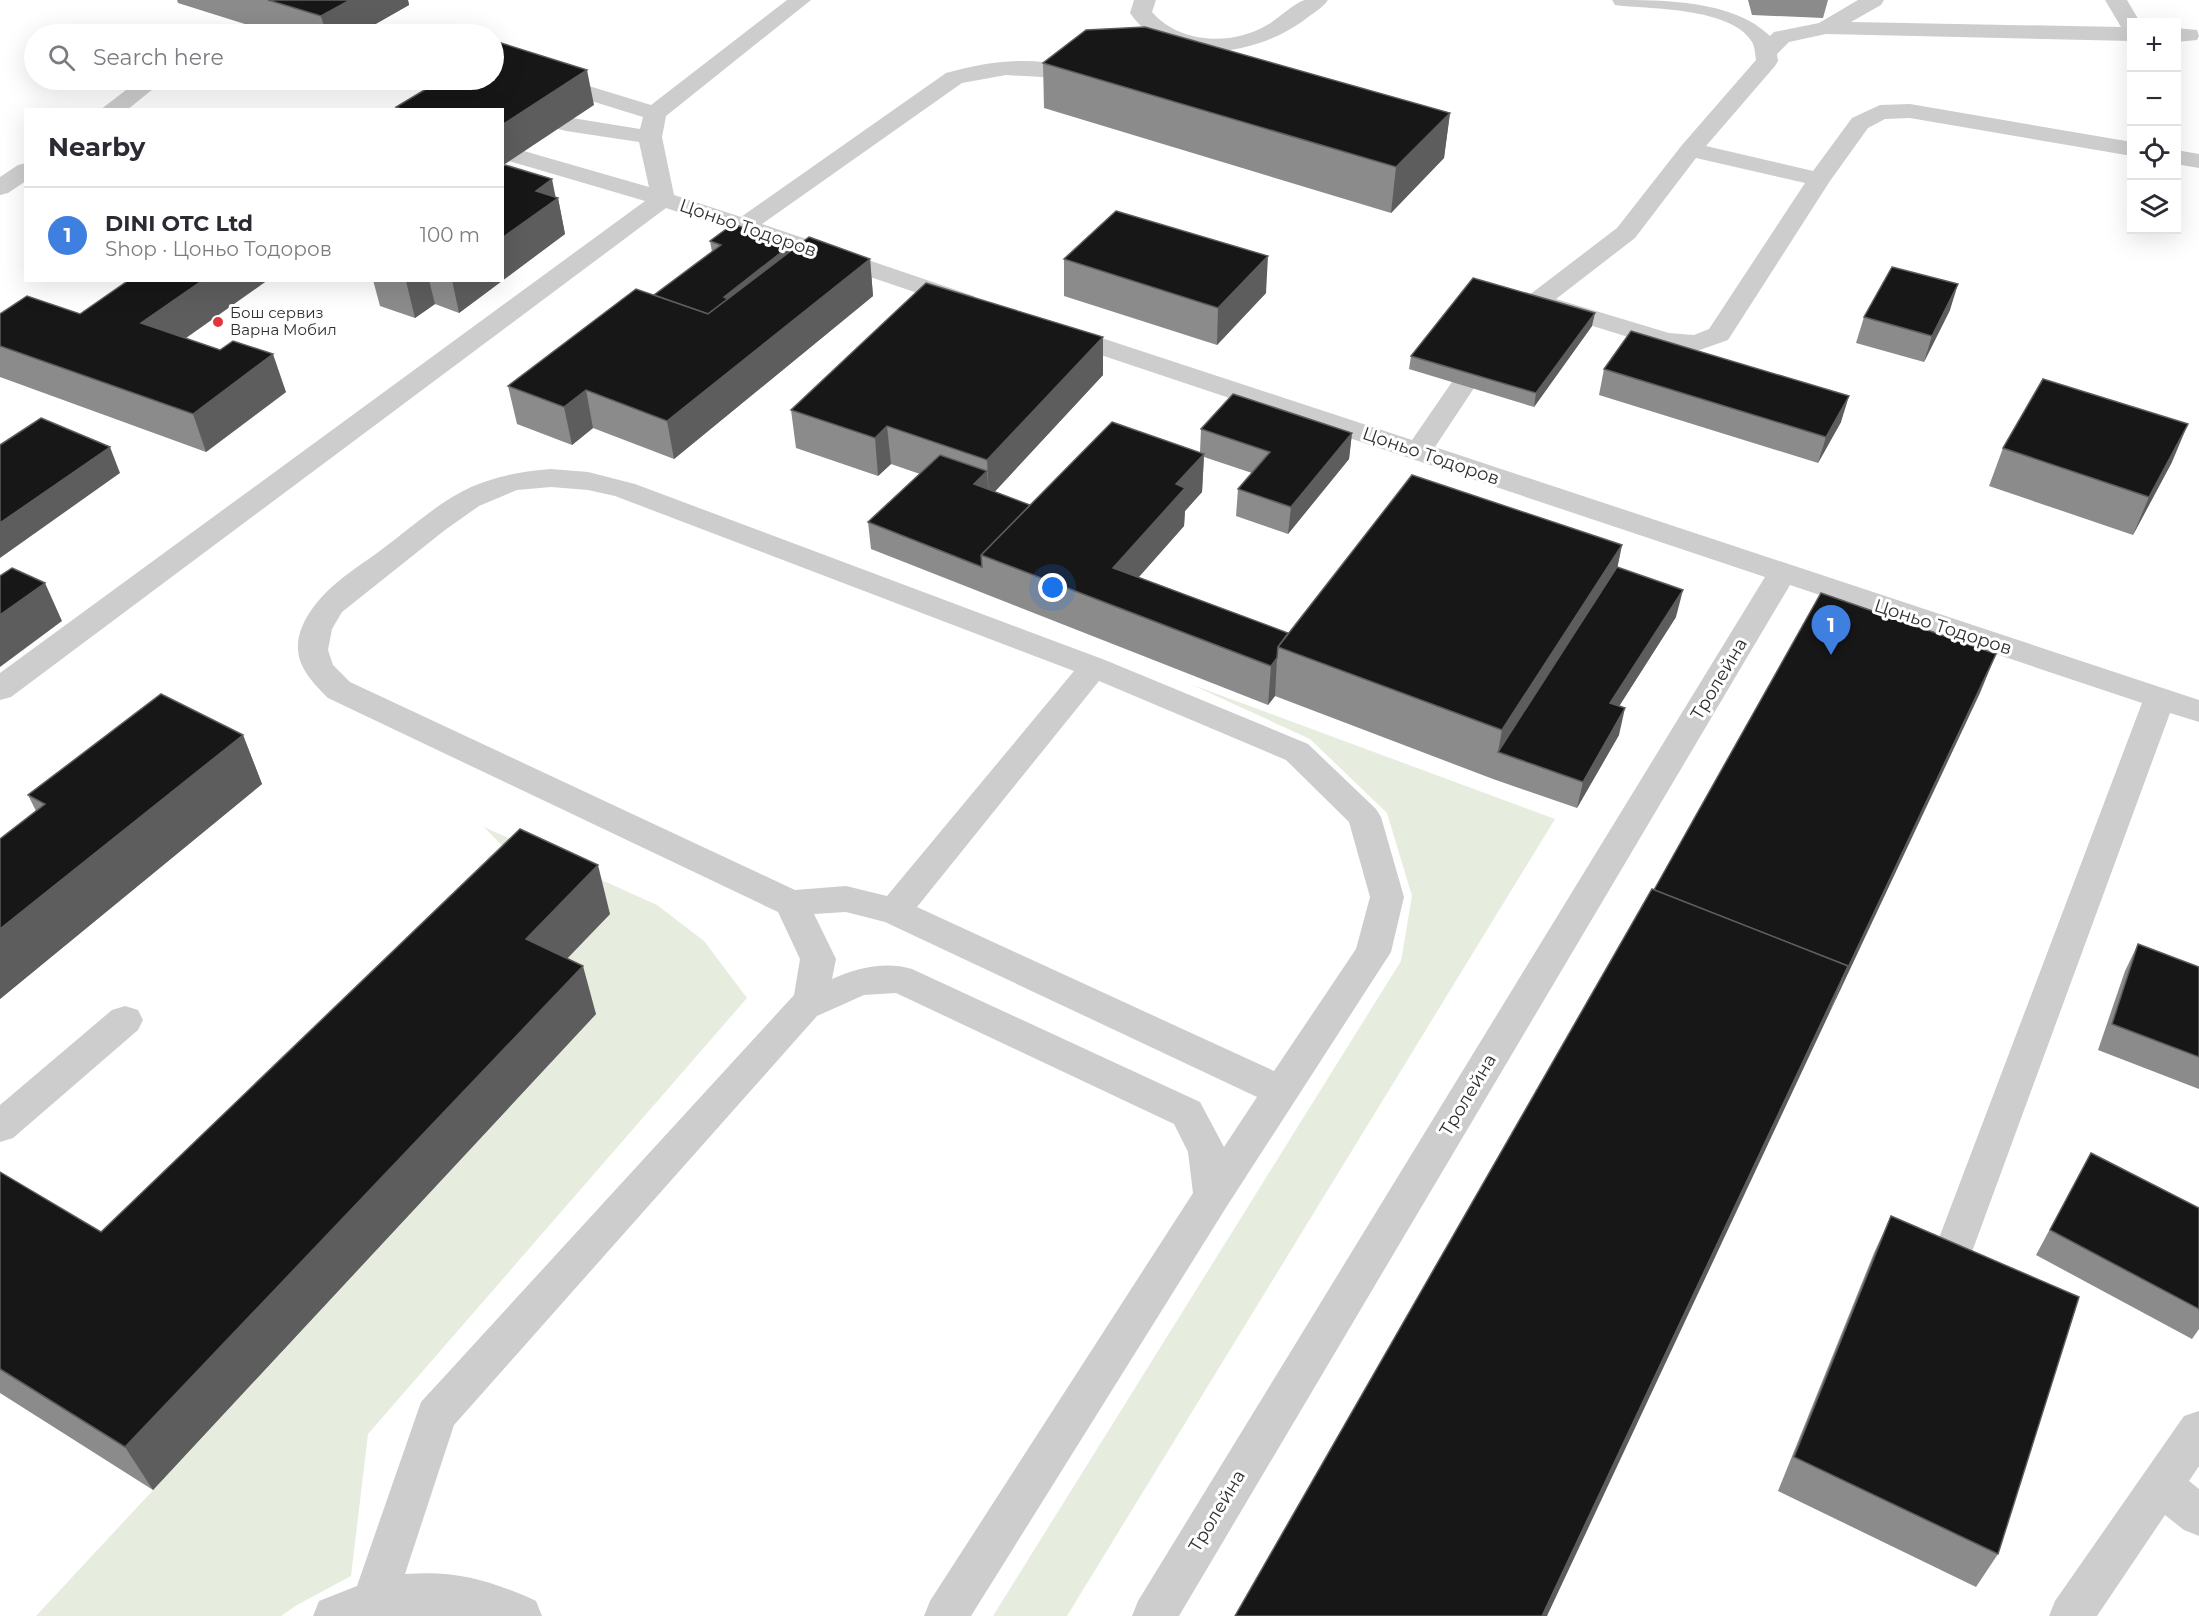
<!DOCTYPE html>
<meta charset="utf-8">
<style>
:root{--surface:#fff;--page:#f7f7f7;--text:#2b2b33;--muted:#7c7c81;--line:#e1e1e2;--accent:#0f766e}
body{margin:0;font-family:Montserrat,sans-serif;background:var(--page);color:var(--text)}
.controls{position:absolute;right:18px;top:18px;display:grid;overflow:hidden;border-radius:0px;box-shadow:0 6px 24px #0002}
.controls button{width:54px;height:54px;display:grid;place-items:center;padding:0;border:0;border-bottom:2px solid var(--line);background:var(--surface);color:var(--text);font:30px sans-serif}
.you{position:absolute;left:1053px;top:588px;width:21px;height:21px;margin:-15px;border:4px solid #fff;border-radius:50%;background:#1a73e8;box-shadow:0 0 0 9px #1a73e833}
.badge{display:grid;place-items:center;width:39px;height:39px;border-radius:50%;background:var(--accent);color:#fff;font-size:20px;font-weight:700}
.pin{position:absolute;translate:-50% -50px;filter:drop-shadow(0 2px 3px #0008)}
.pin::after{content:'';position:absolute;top:32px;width:21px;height:18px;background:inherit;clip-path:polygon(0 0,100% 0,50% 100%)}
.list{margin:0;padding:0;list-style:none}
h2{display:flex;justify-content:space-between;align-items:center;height:78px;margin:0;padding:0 24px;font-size:26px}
h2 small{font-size:20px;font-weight:400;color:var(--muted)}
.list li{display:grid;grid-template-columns:39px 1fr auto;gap:18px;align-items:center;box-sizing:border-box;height:96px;padding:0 24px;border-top:2px solid var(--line)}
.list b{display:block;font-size:22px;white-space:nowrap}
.list p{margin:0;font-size:20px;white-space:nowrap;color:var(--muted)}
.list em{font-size:20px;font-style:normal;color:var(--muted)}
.icon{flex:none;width:33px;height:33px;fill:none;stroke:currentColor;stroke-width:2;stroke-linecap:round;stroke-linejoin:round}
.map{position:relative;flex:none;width:2199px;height:1616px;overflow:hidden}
.search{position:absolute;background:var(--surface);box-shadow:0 6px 24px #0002;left:24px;top:24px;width:480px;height:66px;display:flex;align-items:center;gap:15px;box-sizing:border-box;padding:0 21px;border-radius:33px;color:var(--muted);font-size:22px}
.panel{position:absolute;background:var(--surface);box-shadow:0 6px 24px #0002;left:24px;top:108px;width:480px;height:174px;border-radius:0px}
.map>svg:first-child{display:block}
</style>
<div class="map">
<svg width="2199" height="1616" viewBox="0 0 2199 1616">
<rect width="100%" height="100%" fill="#fff"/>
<g fill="#e6ecde">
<polygon points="1190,684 1555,819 1067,1616 993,1616 1401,961 1412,896 1387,813 1310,739"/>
<polygon points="484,827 657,905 704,941 747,998 368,1434 351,1576 297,1605 281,1616 36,1616 596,1014 540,987 609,914 533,878"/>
</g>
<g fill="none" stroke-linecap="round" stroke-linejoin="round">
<g fill="#cdcdcd" fill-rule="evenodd">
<path d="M 787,0 L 811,0 L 666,116 L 662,137 L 674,195 L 741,217 L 946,73 C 985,62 1027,56 1067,66 L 1070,71 L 1067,76 L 1059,78 L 1006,75 L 962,83 L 762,224 L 974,296 L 978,301 L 974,306 L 965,309 L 956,306 L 666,208 L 11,697 L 0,700 L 0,673 L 645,201 L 509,161 L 505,156 L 509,151 L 517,149 L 649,187 L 639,142 L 566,131 L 558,129 L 554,124 L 558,119 L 566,117 L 640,129 L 643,117 L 494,71 L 494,57 L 651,105 Z"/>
<path d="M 1134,0 L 1156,0 L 1152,12 C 1180,44 1232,46 1267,25 C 1277,20 1295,2 1305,0 C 1312,0 1321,0 1328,0 C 1322,9 1311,14 1303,21 C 1254,56 1169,70 1130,13 Z"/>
<path d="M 1612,0 C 1665,0 1733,0 1770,36 L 1774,32 L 1819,23 L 1858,0 L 1884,0 L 1881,5 L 1851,22 L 2121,27 L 2105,0 L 2127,0 L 2140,22 L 2132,22 L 2132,41 L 1826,34 L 1789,42 L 1777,54 L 1778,61 L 1775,66 L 1706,146 L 1813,171 L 1852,118 L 1880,105 L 1910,104 L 2132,142 L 2132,156 L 1910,118 L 1885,119 L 1868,128 L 1830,181 L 1728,340 L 1697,351 L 1667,349 L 1541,310 L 1529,315 L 1520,312 L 1516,307 L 1520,302 L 1617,228 L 1682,145 L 1756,60 C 1755,54 1755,47 1752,42 C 1733,9 1657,9 1623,6 L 1615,5 ZM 1696,158 L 1805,183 L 1709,329 L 1694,335 L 1669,333 L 1556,299 L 1635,238 Z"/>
<polygon points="365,24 389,29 392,34 357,34 354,31 357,26"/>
<polygon points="2176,28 2197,30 2199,36 2197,40 2176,42"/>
<polygon points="139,80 164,80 127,110 100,110"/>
<polygon points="2176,150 2199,154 2199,168 2176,164"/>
<polygon points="26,163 26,181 8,193 0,195 0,177 18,165"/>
<polygon points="1059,324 1412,440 1454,379 1463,377 1472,379 1476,385 1435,447 2199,700 2199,722 2170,713 1962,1279 1948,1284 1934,1279 1928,1267 2142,703 1790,585 1179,1616 1132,1616 1138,1601 1765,577 1050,338 1046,332 1050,326"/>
<path d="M 551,469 L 588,472 L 635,484 L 1105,660 L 1308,744 L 1376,809 L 1381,817 L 1404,897 L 1391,952 L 1227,1206 L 971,1616 L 924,1616 L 930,1601 L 1193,1193 L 1188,1152 L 1174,1124 L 896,993 L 864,995 L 817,1016 L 454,1425 L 405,1574 C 456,1570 490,1580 536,1601 L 542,1616 L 313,1616 L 319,1601 L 357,1586 L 421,1402 L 794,995 L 800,959 L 778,912 L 328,698 C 315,685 298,668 298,648 C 297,631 309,611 320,599 C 336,580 361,565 381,550 C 410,529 438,502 471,487 C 497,476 523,471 551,469 ZM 551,487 L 588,490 L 615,496 L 1074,671 L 887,896 L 846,886 L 795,890 L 350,682 L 333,665 L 328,650 L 332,629 L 342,612 L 445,530 L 479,506 L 517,490 ZM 1099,681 L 1286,760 L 1349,822 L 1370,897 L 1356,949 L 1274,1071 L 917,907 ZM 846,912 L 885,922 L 1257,1097 L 1224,1147 L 1200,1102 L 912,969 C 885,961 857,968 832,979 L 836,959 L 814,914 Z"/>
<polygon points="125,1006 138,1010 143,1020 138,1030 13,1138 0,1142 0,1105 112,1010"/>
<polygon points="2199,1411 2199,1466 2189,1481 2199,1489 2199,1536 2184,1530 2165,1515 2097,1616 2049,1616 2055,1601 2184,1416"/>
</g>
</g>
<g fill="#8b8b8b">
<polygon points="177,0 408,0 409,5 358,34 277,34 178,3"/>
<polygon points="1748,0 1828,0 1823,18 1752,15"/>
<polygon points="1043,63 1450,113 1444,158 1391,213 1044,108"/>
<polygon points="555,197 558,198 565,234 459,313 435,304 415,318 380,306 373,280 502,280"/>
<polygon points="710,241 870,259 873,296 674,459 593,428 572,445 517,424 508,386 654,295 712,252"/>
<polygon points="1064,259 1266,293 1217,345 1064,296"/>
<polygon points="1950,310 1924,362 1856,343 1864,317"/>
<polygon points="0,314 80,314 186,338 286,392 206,452 0,377"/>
<polygon points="1592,326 1534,407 1409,369 1411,356"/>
<polygon points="1604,369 1841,422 1818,463 1599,395"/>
<polygon points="1103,375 994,492 1030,505 1200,452 1201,429 1352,433 1349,459 1288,534 1236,516 1238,489 1252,473 1204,457 1202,492 1185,511 1184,526 1139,577 1288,633 1622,545 1617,567 1676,617 1619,706 1619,735 1577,808 1493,779 1275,696 1268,705 871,549 868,522 920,474 891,464 878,476 796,448 791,410"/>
<polygon points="2003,448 2172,462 2133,535 1989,486"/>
<polygon points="243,735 262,784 0,999 0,839 36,811 28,795"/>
<polygon points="610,914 567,958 596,1014 153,1490 0,1393 0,1172 101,1232"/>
<polygon points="2138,944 2199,967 2199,1089 2098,1050 2125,971"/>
<polygon points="2091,1153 2199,1208 2199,1329 2192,1339 2036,1255"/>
<polygon points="1891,1216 1998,1554 1976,1587 1778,1491 1874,1253"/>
</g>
<g fill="#5d5d5d">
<polygon points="350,0 408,0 409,5 358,34 326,34 321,16"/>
<polygon points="587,70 594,105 502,166 502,125"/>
<polygon points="1450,113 1444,158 1391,213 1396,167"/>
<polygon points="552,179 556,199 558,198 565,234 459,313 452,280 502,280 502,238 536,191"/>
<polygon points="792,244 795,270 743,328 724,297"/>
<polygon points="1268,256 1266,293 1217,345 1218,308"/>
<polygon points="870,259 873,296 674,459 667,421"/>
<polygon points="203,280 268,280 155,360 141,323"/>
<polygon points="429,280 435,304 415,318 406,281"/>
<polygon points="1958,284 1950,310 1924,362 1932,336"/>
<polygon points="1595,313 1592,326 1534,407 1536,393"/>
<polygon points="1103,337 1103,375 989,498 987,460"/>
<polygon points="273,354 286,392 206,452 193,414"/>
<polygon points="586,390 593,428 572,445 564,407"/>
<polygon points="1849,396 1841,422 1818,463 1826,437"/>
<polygon points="2188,424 2172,462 2133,535 2149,497"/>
<polygon points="887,426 891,464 878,476 875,438"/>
<polygon points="1352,433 1349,459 1288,534 1291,507"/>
<polygon points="110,447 120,473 0,558 0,523"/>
<polygon points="1204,454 1202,492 1185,511 1184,526 1113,606 1113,568 1176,484"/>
<polygon points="987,471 989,498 974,484"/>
<polygon points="1622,545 1612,594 1498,752 1502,730"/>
<polygon points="45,583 62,621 0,667 0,615"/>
<polygon points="1683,590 1676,617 1604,730 1610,703"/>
<polygon points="1996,654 1980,693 1829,1014 1844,976"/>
<polygon points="1277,658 1275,696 1268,705 1271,666"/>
<polygon points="1625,708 1619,735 1577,808 1583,782"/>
<polygon points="243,735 262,784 0,999 0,929"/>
<polygon points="598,865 610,914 540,987 526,939"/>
<polygon points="583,966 596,1014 153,1490 125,1447"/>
<polygon points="1848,966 1829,1014 1547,1616 1542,1616"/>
</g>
<g fill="#171717" stroke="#5d5d5d" stroke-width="1.5">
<polygon points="268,0 350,0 321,16"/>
<polygon points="1145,27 1450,113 1396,167 1043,63 1086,30"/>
<polygon points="501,43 587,70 502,125 502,110 404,110 396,107 441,80 494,80 494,47"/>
<polygon points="505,165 552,179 536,191 558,198 502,238 502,166"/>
<polygon points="1116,211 1268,256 1218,308 1064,259"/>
<polygon points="733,224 792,244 724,297 728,299 708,314 654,295 721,245 710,241"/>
<polygon points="809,237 870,259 667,421 586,390 564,407 508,386 636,289 708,314"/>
<polygon points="1892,267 1958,284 1932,336 1864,317"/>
<polygon points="1473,278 1595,313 1536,393 1411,356"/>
<polygon points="129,280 203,280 141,323 220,350 233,341 273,354 193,414 0,346 0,314 27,296 80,314"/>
<polygon points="926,283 1103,337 987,460 887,426 875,438 791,410"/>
<polygon points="1631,331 1849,396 1826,437 1604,369"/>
<polygon points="2043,379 2188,424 2149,497 2003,448"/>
<polygon points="1233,394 1352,433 1291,507 1238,489 1270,452 1201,429"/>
<polygon points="41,418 110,447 0,523 0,445"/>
<polygon points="1112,422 1204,454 1176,484 1185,488 1113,568 1288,633 1278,647 1277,658 1271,666 981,555"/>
<polygon points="940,455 987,471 974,484 1030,505 981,555 982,567 868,522"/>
<polygon points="1412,475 1622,545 1502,730 1278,647"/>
<polygon points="1617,567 1683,590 1610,703 1625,708 1583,782 1498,752"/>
<polygon points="12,568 45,583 0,615 0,576"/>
<polygon points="1821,593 1996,654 1844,976 1848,966 1654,890"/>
<polygon points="161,694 243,735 0,929 0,839 45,804 28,795"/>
<polygon points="520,829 598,865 526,939 583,966 125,1447 0,1369 0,1172 101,1232"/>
<polygon points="1652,889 1848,966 1542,1616 1235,1616"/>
<polygon points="2138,944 2199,967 2199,1057 2112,1024"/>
<polygon points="2091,1153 2199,1208 2199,1309 2050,1230"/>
<polygon points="1891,1216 2079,1297 1998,1554 1794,1457"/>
</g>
<circle fill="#e2363f" stroke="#fff" stroke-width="2" cx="218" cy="322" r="6"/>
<g text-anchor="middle" stroke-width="6" stroke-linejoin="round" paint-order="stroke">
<g font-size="15" fill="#303030" stroke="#fff" text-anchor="start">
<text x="230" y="318">Бош сервиз<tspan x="230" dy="17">Варна Мобил</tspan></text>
</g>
<g font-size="18" fill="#303030" stroke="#fff">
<text transform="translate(748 228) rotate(19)" y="6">Цоньо Тодоров</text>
<text transform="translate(1431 456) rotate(19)" y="6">Цоньо Тодоров</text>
<text transform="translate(1943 627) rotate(18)" y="6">Цоньо Тодоров</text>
<text transform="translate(1719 679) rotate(-59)" y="6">Тролейна</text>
<text transform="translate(1468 1095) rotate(-59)" y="6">Тролейна</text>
<text transform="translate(1217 1511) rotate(-59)" y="6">Тролейна</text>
</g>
</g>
</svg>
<div class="controls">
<button>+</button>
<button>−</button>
<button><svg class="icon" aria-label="locate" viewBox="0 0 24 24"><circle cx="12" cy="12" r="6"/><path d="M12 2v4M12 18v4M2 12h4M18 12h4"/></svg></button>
<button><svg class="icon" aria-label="layers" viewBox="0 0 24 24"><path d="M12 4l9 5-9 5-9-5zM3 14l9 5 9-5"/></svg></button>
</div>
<div class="you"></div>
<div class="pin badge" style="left:1831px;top:655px;background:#3f7fe0">1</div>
<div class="search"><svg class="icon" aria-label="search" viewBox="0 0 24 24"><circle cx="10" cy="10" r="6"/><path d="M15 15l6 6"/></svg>Search here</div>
<section class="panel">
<h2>Nearby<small></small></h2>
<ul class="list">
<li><span class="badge" style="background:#3f7fe0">1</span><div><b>DINI OTC Ltd</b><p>Shop · Цоньо Тодоров</p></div><em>100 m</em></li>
</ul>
</section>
</div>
